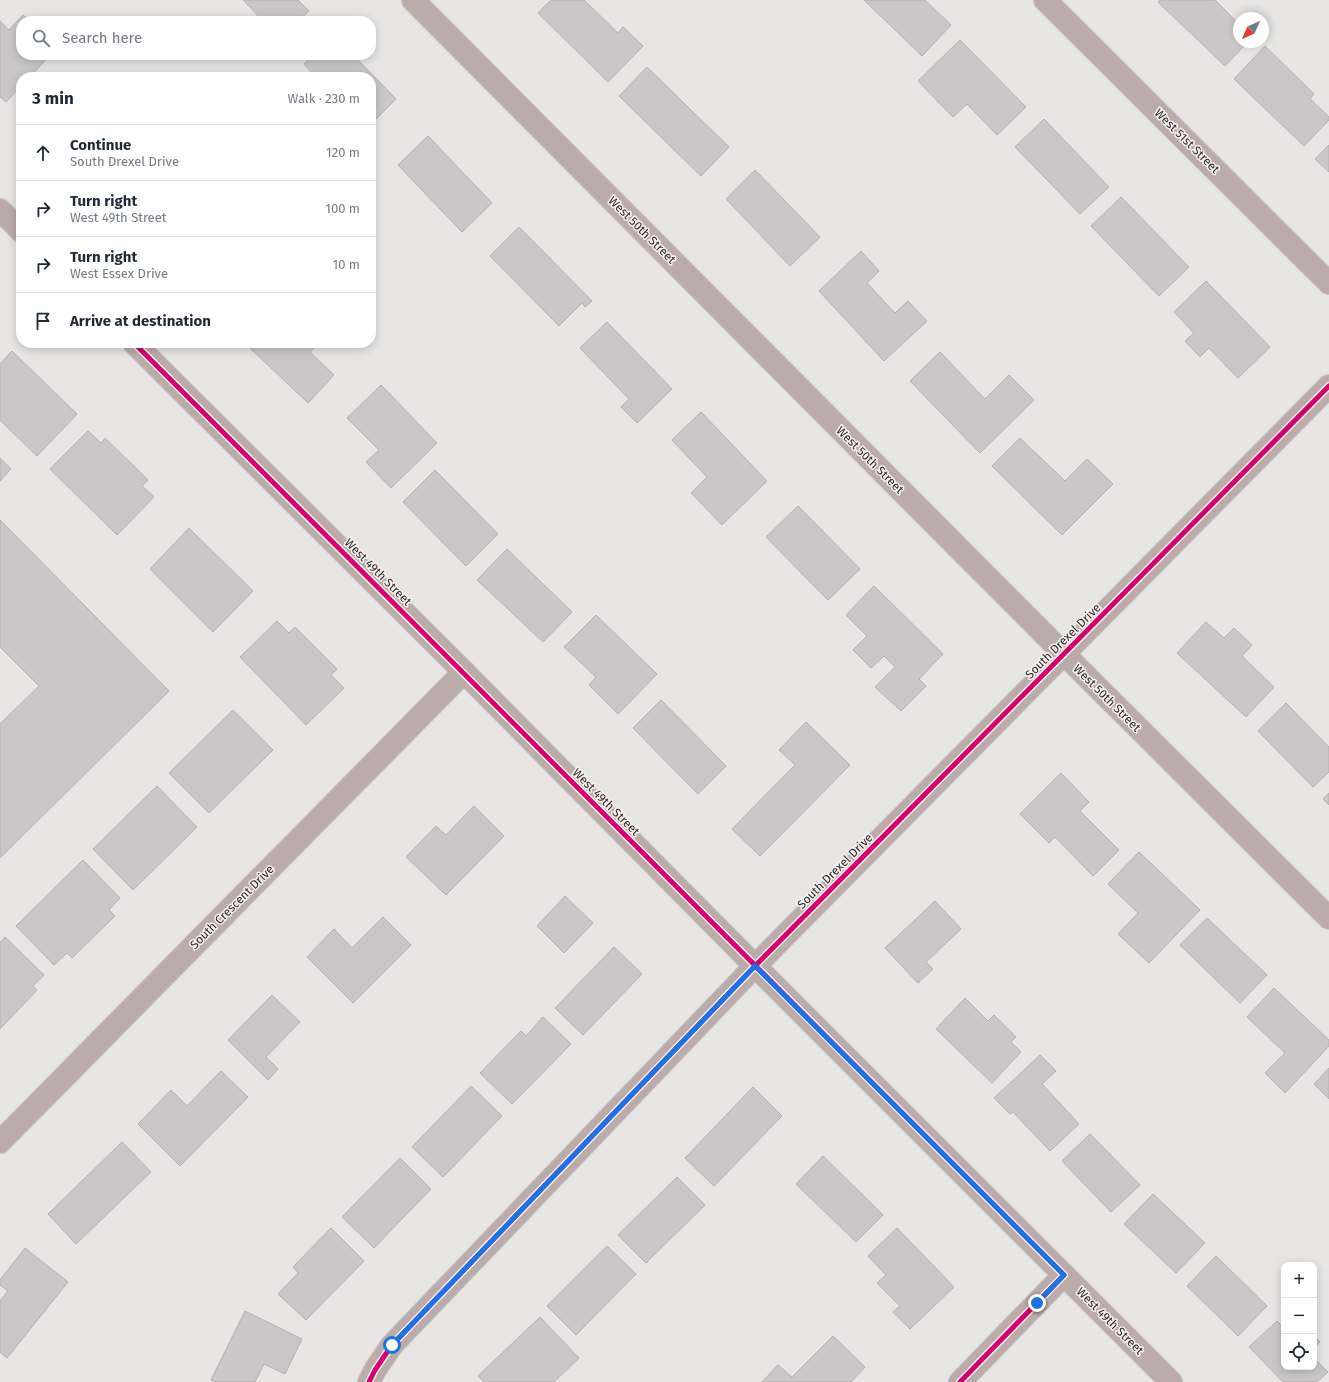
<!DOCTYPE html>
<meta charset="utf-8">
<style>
:root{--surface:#fff;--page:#f6f6f7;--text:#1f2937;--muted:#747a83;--line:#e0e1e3}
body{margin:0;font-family:"Fira Sans",sans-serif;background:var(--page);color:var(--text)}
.controls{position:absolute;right:12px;bottom:12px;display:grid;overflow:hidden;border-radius:8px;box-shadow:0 2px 10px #0003}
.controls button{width:36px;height:36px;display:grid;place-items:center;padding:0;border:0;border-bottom:1px solid var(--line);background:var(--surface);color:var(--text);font:20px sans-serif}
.compass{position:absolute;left:1233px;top:12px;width:36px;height:36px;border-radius:50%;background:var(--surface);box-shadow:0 2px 10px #0003;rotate:225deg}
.stop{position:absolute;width:12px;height:12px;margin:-9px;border:3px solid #1a73e8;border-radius:50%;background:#fff}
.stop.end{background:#1a73e8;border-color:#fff;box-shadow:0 1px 4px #0008}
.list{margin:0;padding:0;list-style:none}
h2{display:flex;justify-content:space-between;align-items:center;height:52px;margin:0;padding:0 16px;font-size:17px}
h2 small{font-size:13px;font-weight:400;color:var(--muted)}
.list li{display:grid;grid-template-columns:26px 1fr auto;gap:12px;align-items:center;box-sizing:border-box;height:56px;padding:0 16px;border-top:1px solid var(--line)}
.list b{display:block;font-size:15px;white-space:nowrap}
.list p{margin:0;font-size:13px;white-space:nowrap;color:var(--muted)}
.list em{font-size:13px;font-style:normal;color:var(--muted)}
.icon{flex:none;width:22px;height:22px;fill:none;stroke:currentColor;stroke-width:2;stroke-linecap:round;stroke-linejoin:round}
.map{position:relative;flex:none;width:1329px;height:1382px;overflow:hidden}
.search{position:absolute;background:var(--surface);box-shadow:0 2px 10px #0003;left:16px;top:16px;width:360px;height:44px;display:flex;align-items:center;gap:10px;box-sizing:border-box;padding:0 14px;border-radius:16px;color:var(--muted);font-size:15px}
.panel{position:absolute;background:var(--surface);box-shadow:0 2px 10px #0003;left:16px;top:72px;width:360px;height:276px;border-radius:16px}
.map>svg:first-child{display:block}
</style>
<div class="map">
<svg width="1329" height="1382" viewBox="0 0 1329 1382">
<rect width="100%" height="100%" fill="#e8e6e5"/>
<g fill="#c9c7c7" stroke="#b1b0af">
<polygon points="243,0 298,0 309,11 298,21 263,21"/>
<polygon points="551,0 584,0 618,33 623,27 643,46 608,82 538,13"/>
<polygon points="864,0 925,0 951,25 922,56"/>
<polygon points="1160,0 1215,0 1239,24 1239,42 1248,42 1225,66 1158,2"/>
<polygon points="23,15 30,21 21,21 21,55 50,55 30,77 21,77 21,86 6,102 0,97 0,21 9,30"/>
<polygon points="960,40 1026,107 997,135 967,104 953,117 918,81"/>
<polygon points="1265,46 1314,94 1310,99 1329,117 1329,120 1304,146 1234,79"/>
<polygon points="313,55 353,55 396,99 371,124 371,77 316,77 304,64"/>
<polygon points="647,67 729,147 701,176 619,96"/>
<polygon points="1044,119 1109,187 1080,214 1015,147"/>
<polygon points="428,136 492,203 462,232 398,165"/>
<polygon points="1329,145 1329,172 1315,159"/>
<polygon points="755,170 820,237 790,266 726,199"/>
<polygon points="1121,197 1189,267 1159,296 1091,226"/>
<polygon points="519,227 592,301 585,307 582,303 559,326 490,256"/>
<polygon points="861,251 879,271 867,283 895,313 908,301 927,321 884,361 819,291"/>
<polygon points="1206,281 1270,347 1238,378 1209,348 1200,357 1185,341 1194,333 1174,312"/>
<polygon points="607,322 672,389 637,423 621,407 629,399 580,348"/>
<polygon points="255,343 319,343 310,352 334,375 308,403 250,348"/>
<polygon points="12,351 77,414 37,456 0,420 0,364"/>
<polygon points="940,352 985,399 1009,375 1034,400 980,453 910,381"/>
<polygon points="381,385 437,443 391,488 366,462 379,450 347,418"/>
<polygon points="701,412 767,481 722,525 691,493 707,477 672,440"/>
<polygon points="88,431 101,443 105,438 148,480 142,486 154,497 117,535 50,469"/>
<polygon points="1020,438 1065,481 1087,459 1113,484 1062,535 992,466"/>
<polygon points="0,458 11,469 0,481"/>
<polygon points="435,470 498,534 466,566 403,502"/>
<polygon points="798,506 860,569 828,600 766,537"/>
<polygon points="0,520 169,691 0,858 0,724 39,686 0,647"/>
<polygon points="189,528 253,591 213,632 150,569"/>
<polygon points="507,549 572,612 543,642 477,580"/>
<polygon points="874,586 943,654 919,679 926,686 901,711 875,687 895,667 884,656 871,668 853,650 867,636 846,615"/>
<polygon points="596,615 657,674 618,714 589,685 596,677 564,647"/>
<polygon points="277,621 289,633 295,627 337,669 331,675 344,688 306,725 240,657"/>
<polygon points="1206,622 1224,638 1234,628 1252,645 1242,656 1274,687 1246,717 1177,653"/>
<polygon points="661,700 726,766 698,794 633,728"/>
<polygon points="1286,703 1329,747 1329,772 1313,787 1258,731"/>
<polygon points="233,710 273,750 209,813 169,773"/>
<polygon points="806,722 850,765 760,856 732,829 795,765 779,750"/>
<polygon points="1061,773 1089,802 1080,811 1119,850 1093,876 1055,837 1049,843 1020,814"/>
<polygon points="157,786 197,827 133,890 93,849"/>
<polygon points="1329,793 1329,805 1323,799"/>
<polygon points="474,806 504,836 446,895 406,857 436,826 446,835"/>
<polygon points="1139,852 1200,910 1149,963 1118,934 1138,913 1108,884"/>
<polygon points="83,860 120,898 109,910 115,916 72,958 67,953 54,965 16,926"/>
<polygon points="565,896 593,923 564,953 537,926"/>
<polygon points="935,901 961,929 926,962 933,969 918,983 885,948"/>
<polygon points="383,917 411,945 353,1003 307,957 334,929 352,948"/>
<polygon points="1207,918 1267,975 1240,1003 1180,945"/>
<polygon points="5,937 44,975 33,986 37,990 0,1029 0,943"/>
<polygon points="614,947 642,974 583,1035 555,1008"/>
<polygon points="1274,988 1329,1040 1329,1046 1285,1093 1265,1073 1285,1053 1247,1017"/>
<polygon points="272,995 300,1022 266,1057 278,1069 268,1080 228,1040"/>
<polygon points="965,998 988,1021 994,1015 1016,1037 1011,1042 1021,1052 992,1083 936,1029"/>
<polygon points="543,1017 571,1044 512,1104 480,1073 521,1031 526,1036"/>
<polygon points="1040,1055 1056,1071 1042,1084 1079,1124 1050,1151 1013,1112 1010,1114 994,1098"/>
<polygon points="1329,1068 1329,1099 1314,1084"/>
<polygon points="221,1071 248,1097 180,1166 138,1124 171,1090 187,1106"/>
<polygon points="471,1086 502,1116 443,1177 412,1147"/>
<polygon points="753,1087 782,1116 714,1186 685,1158"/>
<polygon points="1090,1134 1140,1185 1111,1212 1062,1161"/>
<polygon points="122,1142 151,1172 76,1244 48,1214"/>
<polygon points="823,1156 883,1215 856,1242 796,1184"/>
<polygon points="400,1158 431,1189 374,1248 342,1217"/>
<polygon points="677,1177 705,1205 646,1263 618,1235"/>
<polygon points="1153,1194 1205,1243 1176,1273 1124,1224"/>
<polygon points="331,1228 364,1261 306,1320 278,1294 298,1273 293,1267"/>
<polygon points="897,1228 954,1287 910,1329 893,1312 900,1306 877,1283 886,1275 868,1256"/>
<polygon points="607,1246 636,1274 576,1335 547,1306"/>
<polygon points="25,1248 68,1282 7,1358 0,1352 0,1301 8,1291 0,1285 0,1280"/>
<polygon points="1216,1256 1267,1306 1238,1336 1187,1286"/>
<polygon points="245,1311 302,1339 285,1374 264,1364 255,1382 216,1382 211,1380"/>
<polygon points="540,1317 579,1358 554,1382 484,1382 478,1376"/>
<polygon points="1277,1321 1284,1328 1284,1367 1314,1367 1314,1358 1328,1372 1317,1382 1283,1382 1249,1347"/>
<polygon points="833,1336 865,1367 851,1382 762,1382 778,1365 792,1377"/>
<polygon points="1314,1336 1320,1342 1314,1348"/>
</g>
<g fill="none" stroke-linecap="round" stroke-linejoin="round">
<defs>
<g id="street">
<polyline points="413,0 1064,654 1329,918"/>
<polyline points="1045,0 1329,283"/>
<polyline points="0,210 21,231"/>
<polyline points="134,343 464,672 755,966 1171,1382"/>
<polyline points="0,1142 464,672"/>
<polyline points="369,1382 375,1370 392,1345 755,966 1329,386"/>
<polyline points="960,1382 1064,1275"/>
</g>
</defs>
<use href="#street" stroke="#c5c4c4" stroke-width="24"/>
<use href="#street" stroke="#bbacaa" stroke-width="22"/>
<defs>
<g id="cycleway">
<path d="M 134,343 C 445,653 753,965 1064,1275 L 960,1382"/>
<polyline points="369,1382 375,1370 392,1345 755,966 1329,386"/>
</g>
</defs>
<use href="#cycleway" stroke="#f7f2f1" stroke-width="8"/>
<use href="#cycleway" stroke="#d6006c" stroke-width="5"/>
</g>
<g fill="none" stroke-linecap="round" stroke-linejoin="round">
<polyline stroke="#1a73e8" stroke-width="5" points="392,1345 755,966 1064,1275 1037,1303"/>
</g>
<g text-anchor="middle" stroke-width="3" stroke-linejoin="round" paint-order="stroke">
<g font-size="12" fill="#2a2827" stroke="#f7f2f1">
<text transform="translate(1187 141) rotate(45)" y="4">West 51st Street</text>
<text transform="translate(642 230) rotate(45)" y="4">West 50th Street</text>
<text transform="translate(870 460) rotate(45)" y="4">West 50th Street</text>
<text transform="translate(378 572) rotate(45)" y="4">West 49th Street</text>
<text transform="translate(1063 641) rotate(-45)" y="4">South Drexel Drive</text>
<text transform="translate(1107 698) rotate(45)" y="4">West 50th Street</text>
<text transform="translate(606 802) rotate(45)" y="4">West 49th Street</text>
<text transform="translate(835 871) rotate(-45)" y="4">South Drexel Drive</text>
<text transform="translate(232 907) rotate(-45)" y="4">South Crescent Drive</text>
<text transform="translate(1110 1321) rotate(45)" y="4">West 49th Street</text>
</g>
</g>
</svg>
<div class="controls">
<button>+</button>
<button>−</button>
<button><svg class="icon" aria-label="locate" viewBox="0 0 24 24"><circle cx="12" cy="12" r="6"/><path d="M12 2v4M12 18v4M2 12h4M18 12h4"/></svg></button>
</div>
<svg class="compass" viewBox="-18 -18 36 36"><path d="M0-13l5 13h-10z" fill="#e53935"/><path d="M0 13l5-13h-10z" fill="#747a83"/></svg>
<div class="stop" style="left:392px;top:1345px"></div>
<div class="stop end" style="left:1037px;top:1303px"></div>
<div class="search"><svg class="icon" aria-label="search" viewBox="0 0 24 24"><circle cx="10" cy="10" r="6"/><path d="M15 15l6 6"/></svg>Search here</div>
<section class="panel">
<h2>3 min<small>Walk · 230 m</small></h2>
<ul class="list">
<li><svg class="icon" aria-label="ahead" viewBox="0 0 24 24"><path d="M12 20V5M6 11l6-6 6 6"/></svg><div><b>Continue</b><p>South Drexel Drive</p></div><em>120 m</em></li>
<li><svg class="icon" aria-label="right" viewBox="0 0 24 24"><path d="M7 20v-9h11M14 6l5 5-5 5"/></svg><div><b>Turn right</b><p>West 49th Street</p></div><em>100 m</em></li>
<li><svg class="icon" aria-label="right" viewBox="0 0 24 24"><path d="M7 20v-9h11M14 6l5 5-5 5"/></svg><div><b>Turn right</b><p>West Essex Drive</p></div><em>10 m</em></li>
<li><svg class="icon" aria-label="arrive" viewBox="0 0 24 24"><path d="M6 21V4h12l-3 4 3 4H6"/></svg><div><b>Arrive at destination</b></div></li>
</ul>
</section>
</div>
